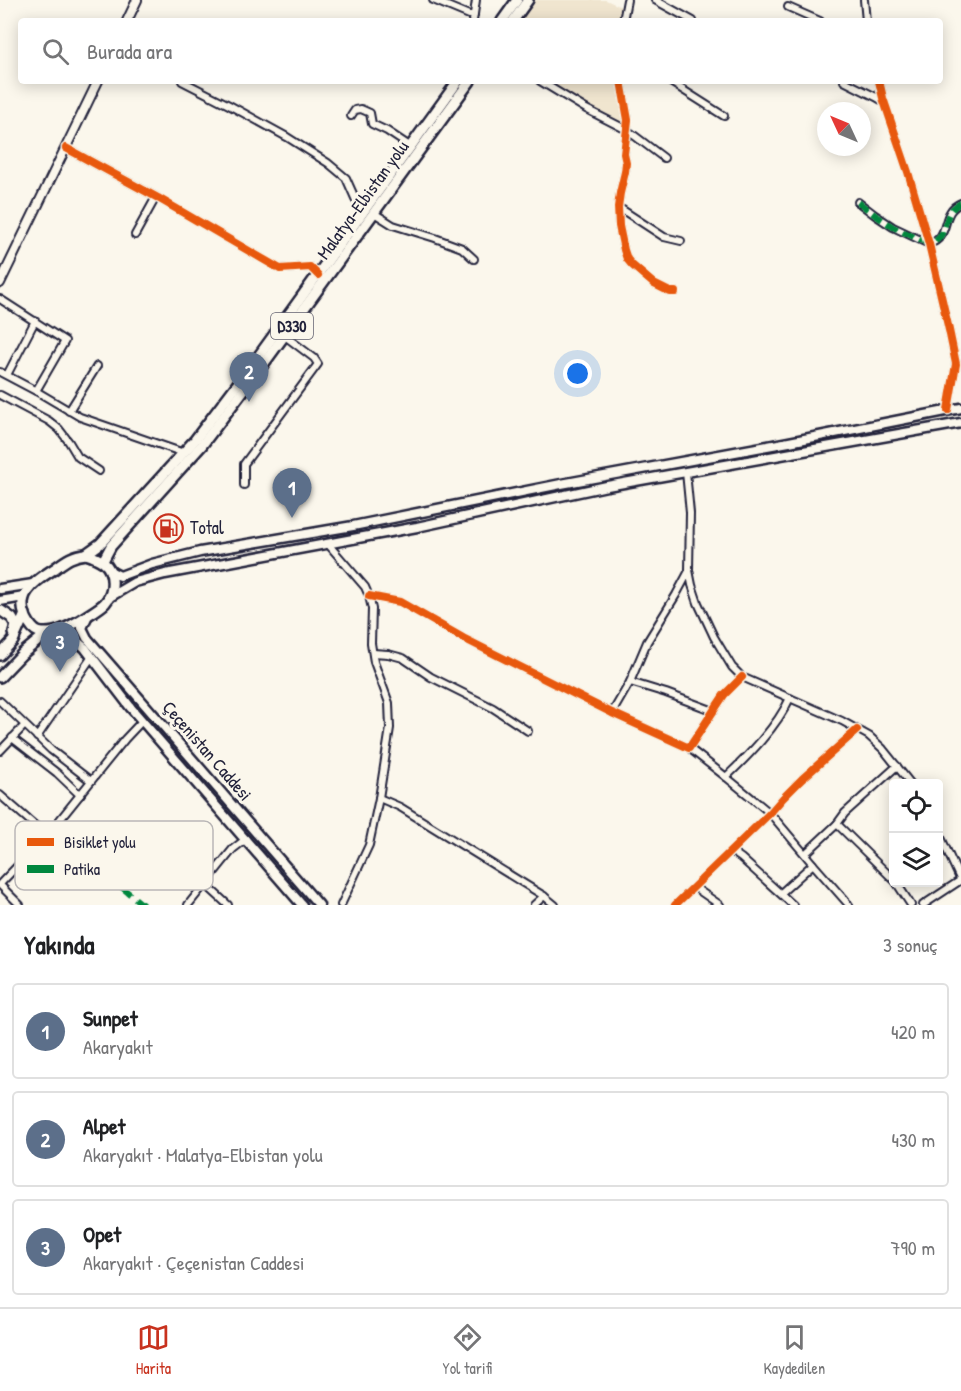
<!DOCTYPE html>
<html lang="tr">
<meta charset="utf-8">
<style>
:root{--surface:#fff;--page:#f6f6f6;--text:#202124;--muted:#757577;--line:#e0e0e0;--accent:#c8321e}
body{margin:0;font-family:"Patrick Hand",sans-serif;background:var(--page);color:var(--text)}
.controls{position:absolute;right:18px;bottom:18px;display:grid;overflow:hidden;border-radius:6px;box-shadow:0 3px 15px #0003}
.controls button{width:54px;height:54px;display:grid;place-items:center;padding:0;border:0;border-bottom:2px solid var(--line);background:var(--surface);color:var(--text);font:30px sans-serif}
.compass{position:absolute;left:817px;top:102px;width:54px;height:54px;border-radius:50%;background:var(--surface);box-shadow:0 3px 15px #0003;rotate:314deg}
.you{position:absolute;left:578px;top:374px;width:21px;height:21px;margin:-15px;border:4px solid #fff;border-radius:50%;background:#1a73e8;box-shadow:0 0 0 9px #1a73e833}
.badge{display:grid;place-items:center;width:39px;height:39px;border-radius:50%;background:var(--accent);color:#fff;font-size:20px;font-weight:700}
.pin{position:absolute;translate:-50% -50px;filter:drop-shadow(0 2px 3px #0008)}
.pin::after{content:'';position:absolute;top:32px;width:21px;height:18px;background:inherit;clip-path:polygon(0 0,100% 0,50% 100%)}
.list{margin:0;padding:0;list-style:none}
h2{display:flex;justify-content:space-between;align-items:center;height:78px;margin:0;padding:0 24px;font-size:26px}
h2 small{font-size:20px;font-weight:400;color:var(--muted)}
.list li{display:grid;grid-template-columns:39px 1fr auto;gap:18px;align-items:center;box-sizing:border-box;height:96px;margin:0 12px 12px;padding:0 12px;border:2px solid var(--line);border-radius:6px}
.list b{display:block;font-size:22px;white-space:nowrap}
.list p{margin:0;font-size:20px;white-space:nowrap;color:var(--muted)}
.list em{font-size:20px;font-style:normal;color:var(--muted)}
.icon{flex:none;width:33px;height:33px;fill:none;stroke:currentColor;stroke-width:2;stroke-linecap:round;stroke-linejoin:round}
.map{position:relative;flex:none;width:961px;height:905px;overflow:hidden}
.search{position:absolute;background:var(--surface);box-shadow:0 3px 15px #0003;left:18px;right:18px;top:18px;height:66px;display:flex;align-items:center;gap:15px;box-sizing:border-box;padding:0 21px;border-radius:6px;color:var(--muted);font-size:22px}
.sheet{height:402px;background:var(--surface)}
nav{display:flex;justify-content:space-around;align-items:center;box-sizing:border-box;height:84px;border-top:2px solid var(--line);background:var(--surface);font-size:16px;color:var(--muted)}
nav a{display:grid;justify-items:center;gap:3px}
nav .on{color:var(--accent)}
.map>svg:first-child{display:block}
</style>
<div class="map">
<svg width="961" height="905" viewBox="0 0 961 905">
<rect width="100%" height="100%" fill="#fbf7ec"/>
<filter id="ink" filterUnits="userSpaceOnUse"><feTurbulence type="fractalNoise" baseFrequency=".0167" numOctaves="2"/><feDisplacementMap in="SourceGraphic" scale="12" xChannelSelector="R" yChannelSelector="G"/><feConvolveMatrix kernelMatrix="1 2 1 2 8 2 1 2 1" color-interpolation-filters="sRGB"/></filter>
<g filter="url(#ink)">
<g fill="#f0e5cf">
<polygon points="533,0 606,0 621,7 620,21 517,21"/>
<polygon points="546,81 618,81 626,120 621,124"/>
</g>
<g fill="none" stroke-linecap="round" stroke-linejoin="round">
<defs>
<g id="minor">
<polyline points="433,0 469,15 474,15"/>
<polyline points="655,0 693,21"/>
<polyline points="864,0 866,21"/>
<polyline points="788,7 820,21"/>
<polyline points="473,21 476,0"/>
<polyline points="623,21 627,0"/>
<polyline points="182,81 229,105 287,137 328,163 346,178 362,214"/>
<polyline points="540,81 586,109 627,130 664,158"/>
<polyline points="621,81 628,120 624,154 626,163 625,172 620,193 618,207 619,226 624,250 627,259 632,265 654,284 670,292 675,292"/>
<polyline points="669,81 724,116"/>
<polyline points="844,81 876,97 881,100 883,98"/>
<polyline points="879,81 883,98 908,172 929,244 949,330 956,364 948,410"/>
<polyline points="351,116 355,110 361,109 370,113 372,124 387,131 411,147"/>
<polyline points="66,148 158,198 280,269 310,267 318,275"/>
<path d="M 858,202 L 875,215 L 893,227 L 929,244 C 952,237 939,212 961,203"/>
<polyline points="618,207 664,237 681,241"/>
<polyline points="374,213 393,225 435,238 462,248 474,259"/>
<polyline points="135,235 156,197"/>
<polyline points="0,299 65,341 36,391"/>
<polyline points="0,372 36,391 80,417 184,453"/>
<polyline points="7,375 35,321"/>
<polyline points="0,395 49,421 59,429 69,442 78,457 99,471"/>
<polyline points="69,411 97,366"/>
<polyline points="686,472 690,513 689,570 692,585 698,603 714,637 732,667 742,677 842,721 869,736 883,749 911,784"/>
<polyline points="244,485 244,464 318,364 314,358 285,336"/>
<polyline points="328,544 365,587 369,596 372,609 371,643 374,662 389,703 390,728 379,798 369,845 341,905"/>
<polyline points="369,596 400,602 463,638 612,713 689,748 724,695 742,677"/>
<polyline points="373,653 388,654 403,658 431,677 493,708 528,731"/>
<polyline points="630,682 666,693 714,711"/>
<polyline points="0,701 51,750 91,781"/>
<polyline points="612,713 630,682 647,642 676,595 689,571"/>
<polyline points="37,737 91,658"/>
<polyline points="12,738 57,773 80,795"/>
<path d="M 689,748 L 726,777 C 748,756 777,727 790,698"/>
<polyline points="0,751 24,726"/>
<polyline points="726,777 770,813 813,864"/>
<polyline points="0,795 46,835"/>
<polyline points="379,798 400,807 544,896 555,905"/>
<polyline points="938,831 961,881"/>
<polyline points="731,851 741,858 793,905"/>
<polyline points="805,854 837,824"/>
<polyline points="894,880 837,824 845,813 897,766"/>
<polyline points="896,882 911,905"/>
<polyline points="204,883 228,905"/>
<polyline points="0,884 50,832 125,739 142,721"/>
<polyline points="0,885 20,905"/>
<polyline points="694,887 720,905"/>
<polyline points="781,893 813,864 849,905"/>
<polyline points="188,905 233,849 246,839"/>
<polyline points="534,905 544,896"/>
<polyline points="675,905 770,813 783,798 802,779 857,730"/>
<polyline points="923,905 961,880"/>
</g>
<g id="tertiary">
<polyline points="127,21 137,0"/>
<polyline points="0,283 98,81"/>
</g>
<g id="secondary">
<polyline points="110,571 120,576 152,564 200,552 353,526 561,484 789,442 961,408"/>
<polyline points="0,589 33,584"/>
<polyline points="108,598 135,582 165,574 417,527 607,486 961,423"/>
<polyline points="0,601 24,597"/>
<polyline points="88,615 82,628 87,638 319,905"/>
<polyline points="55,632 73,638 85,648 131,708 302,905"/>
</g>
<g id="primary">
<polyline points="502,21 517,0"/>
<polyline points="513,21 528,0"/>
<polyline points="86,554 100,544 195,440 258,357 458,81"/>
<path d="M 86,554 C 92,556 98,558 103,562 C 115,571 115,592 105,603 C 99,609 89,614 82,619 C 71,626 57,634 43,633 C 37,633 32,628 29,623 C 12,597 33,582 54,569 C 65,561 72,555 86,554 Z"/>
<polyline points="103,561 111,546 202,445 265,362 470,81"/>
<polyline points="0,610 12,618 16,625 14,633"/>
<polyline points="0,655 13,641 25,614"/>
<polyline points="0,677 22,654 46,634"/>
</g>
</defs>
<use href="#minor" stroke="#22223b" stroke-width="10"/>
<use href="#tertiary" stroke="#22223b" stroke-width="12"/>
<use href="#secondary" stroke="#22223b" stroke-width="13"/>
<use href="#primary" stroke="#22223b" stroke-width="14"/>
<use href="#minor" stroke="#fbf7ec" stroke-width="6"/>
<use href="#tertiary" stroke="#fbf7ec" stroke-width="8"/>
<use href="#secondary" stroke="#fbf7ec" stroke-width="8"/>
<use href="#primary" stroke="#fbf7ec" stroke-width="9"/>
<g stroke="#00873e" stroke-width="6" stroke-dasharray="12 6" stroke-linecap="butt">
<path d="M 858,202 L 875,215 L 893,227 L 929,244 C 952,237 939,212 961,203"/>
<polyline points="50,832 92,860 113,880 143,905"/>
</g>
<defs>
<g id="cycleway">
<polyline points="621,81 628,120 624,154 626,163 625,172 620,193 618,207 619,226 624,250 627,259 632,265 654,284 670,292 675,292"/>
<polyline points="879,81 883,98 908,172 929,244 949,330 956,364 948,410"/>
<polyline points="66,148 158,198 280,269 310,267 318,275"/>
<polyline points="369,596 400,602 463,638 612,713 689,748 724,695 742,677"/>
<polyline points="675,905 770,813 783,798 802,779 857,730"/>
</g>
</defs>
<use href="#cycleway" stroke="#fbf7ec" stroke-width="11"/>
<use href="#cycleway" stroke="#e8590c" stroke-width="8"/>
</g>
</g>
<defs>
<symbol id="fuel-ring" viewBox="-11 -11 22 22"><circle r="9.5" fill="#fbf7ec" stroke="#c8321e" stroke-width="1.5"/><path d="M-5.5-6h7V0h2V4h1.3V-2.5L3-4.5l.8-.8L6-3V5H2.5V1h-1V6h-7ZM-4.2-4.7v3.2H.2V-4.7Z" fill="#c8321e"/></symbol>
</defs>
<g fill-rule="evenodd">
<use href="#fuel-ring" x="152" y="512" width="33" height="33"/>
</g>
<g text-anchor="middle" stroke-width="6" stroke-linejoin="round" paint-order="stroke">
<rect fill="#fbf7ec" stroke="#636270" stroke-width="1.5" x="271" y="313" width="42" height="26" rx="4.5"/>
<g font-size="16" font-weight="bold" fill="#22223b">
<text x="292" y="332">D330</text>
</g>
<g font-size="18" fill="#22223b" stroke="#fbf7ec">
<text transform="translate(363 200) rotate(-54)" y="6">Malatya-Elbistan yolu</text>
<text transform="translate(207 751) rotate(49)" y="6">Çeçenistan Caddesi</text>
</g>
<g font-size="18" fill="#22223b" stroke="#fbf7ec" text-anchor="start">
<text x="190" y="534">Total</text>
</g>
</g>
<rect x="15" y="821" width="198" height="69" rx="9" fill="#fbf7ec" stroke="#bab7b7" stroke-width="1.5"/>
<rect x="27" y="838" width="27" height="8" fill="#e8590c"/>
<rect x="27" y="865" width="27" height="8" fill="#00873e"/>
<g font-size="16" fill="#22223b">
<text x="64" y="848">Bisiklet yolu</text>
<text x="64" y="875">Patika</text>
</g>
</svg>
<div class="controls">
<button><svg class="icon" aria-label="locate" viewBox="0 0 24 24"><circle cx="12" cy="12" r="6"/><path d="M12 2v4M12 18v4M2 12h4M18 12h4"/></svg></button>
<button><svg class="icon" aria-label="layers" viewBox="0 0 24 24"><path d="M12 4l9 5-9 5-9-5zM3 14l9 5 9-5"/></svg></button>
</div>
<svg class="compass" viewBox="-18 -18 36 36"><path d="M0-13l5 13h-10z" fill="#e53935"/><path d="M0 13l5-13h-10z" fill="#757577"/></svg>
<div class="you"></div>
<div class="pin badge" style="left:292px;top:518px;background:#5c6f8a">1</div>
<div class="pin badge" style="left:249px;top:402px;background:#5c6f8a">2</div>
<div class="pin badge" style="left:60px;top:672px;background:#5c6f8a">3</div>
<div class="search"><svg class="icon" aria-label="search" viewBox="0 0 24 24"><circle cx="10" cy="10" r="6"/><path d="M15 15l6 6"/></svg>Burada ara</div>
</div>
<section class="sheet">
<h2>Yakında<small>3 sonuç</small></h2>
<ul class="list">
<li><span class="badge" style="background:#5c6f8a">1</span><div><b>Sunpet</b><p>Akaryakıt</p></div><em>420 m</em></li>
<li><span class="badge" style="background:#5c6f8a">2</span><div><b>Alpet</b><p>Akaryakıt · Malatya-Elbistan yolu</p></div><em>430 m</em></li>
<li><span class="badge" style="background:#5c6f8a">3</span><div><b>Opet</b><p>Akaryakıt · Çeçenistan Caddesi</p></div><em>790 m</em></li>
</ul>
</section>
<nav>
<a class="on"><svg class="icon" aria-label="map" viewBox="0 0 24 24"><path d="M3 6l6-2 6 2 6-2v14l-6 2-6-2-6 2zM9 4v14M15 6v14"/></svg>Harita</a>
<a><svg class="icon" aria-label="directions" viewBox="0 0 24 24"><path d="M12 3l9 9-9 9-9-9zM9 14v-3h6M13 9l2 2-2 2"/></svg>Yol tarifi</a>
<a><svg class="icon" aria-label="saved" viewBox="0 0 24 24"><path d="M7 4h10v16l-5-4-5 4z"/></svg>Kaydedilen</a>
</nav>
